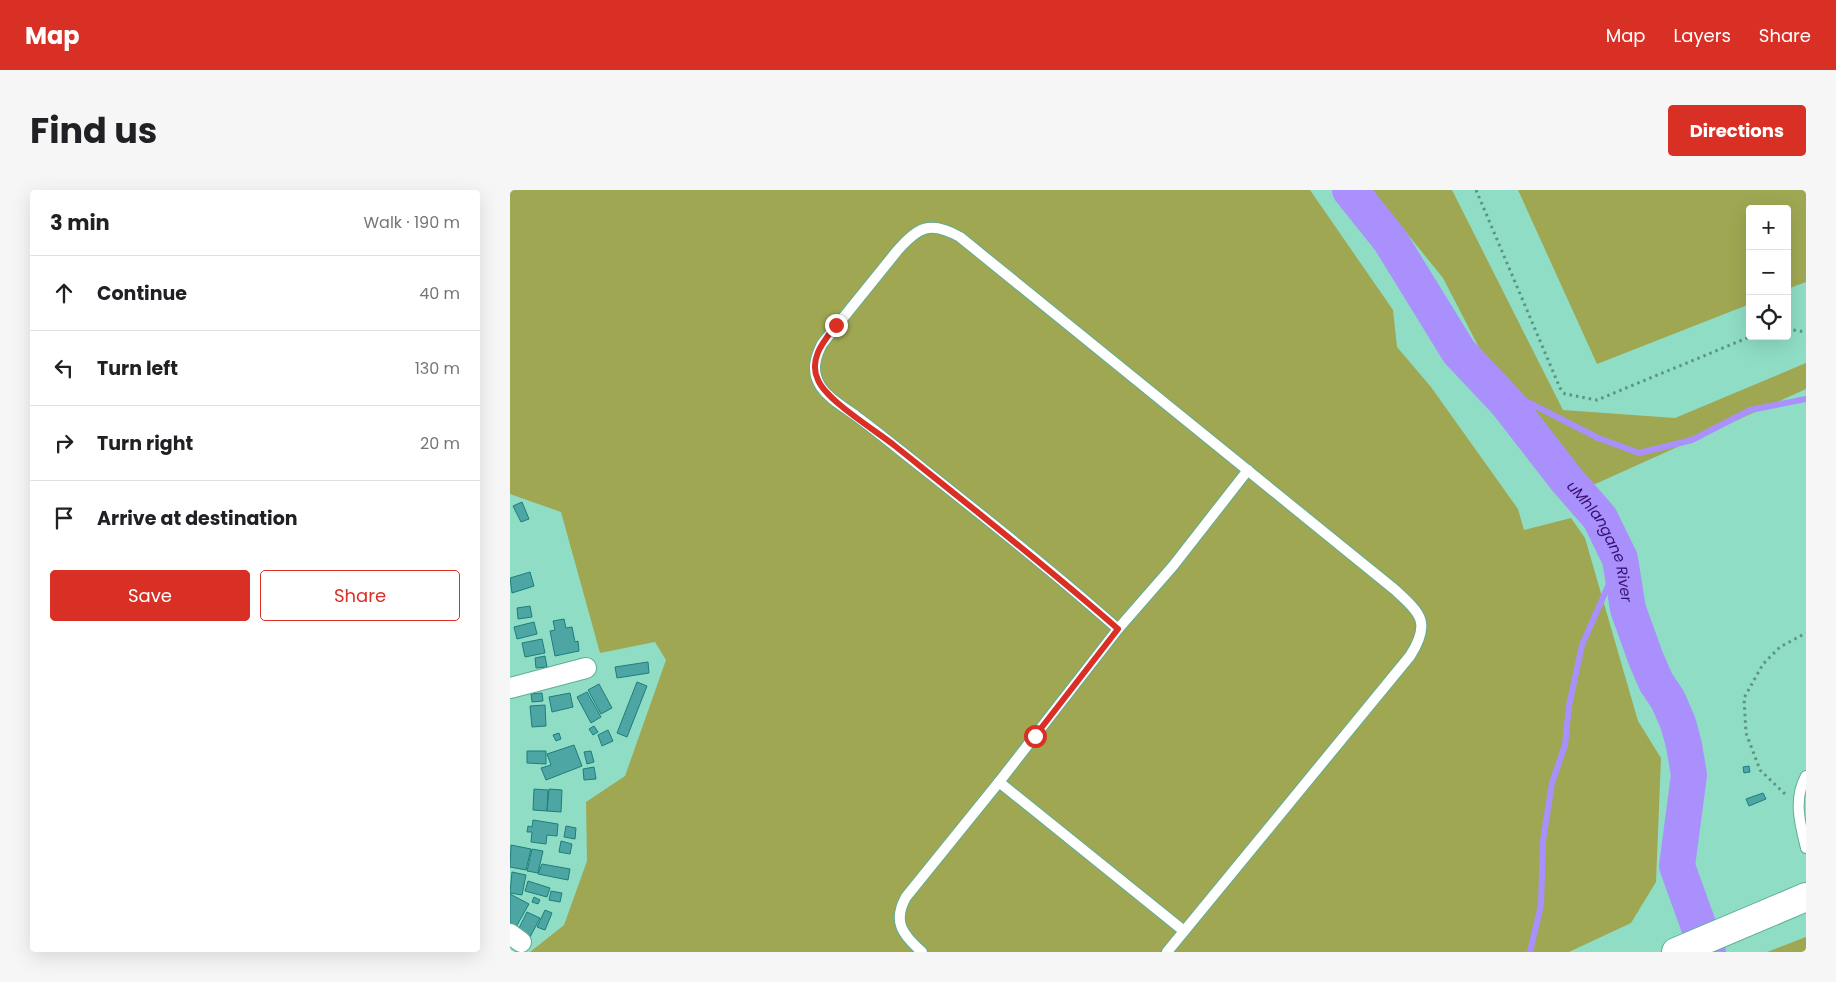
<!DOCTYPE html>
<meta charset="utf-8">
<style>
:root{--surface:#fff;--page:#f6f6f6;--text:#202124;--muted:#757577;--line:#e0e0e0;--accent:#d93025}
body{margin:0;font-family:Poppins,sans-serif;background:var(--page);color:var(--text)}
.controls{position:absolute;right:15px;top:15px;display:grid;overflow:hidden;border-radius:5px;box-shadow:0 5px 20px #0002}
.controls button{width:45px;height:45px;display:grid;place-items:center;padding:0;border:0;border-bottom:1px solid var(--line);background:var(--surface);color:var(--text);font:25px sans-serif}
.stop{position:absolute;width:15px;height:15px;margin:-11px;border:4px solid #d93025;border-radius:50%;background:#fff}
.stop.end{background:#d93025;border-color:#fff;box-shadow:0 1px 5px #0008}
.list{margin:0;padding:0;list-style:none}
h2{display:flex;justify-content:space-between;align-items:center;height:65px;margin:0;padding:0 20px;font-size:21px}
h2 small{font-size:16px;font-weight:400;color:var(--muted)}
.list li{display:grid;grid-template-columns:32px 1fr auto;gap:15px;align-items:center;box-sizing:border-box;height:75px;padding:0 20px;border-top:1px solid var(--line)}
.list b{display:block;font-size:19px;white-space:nowrap}
.list em{font-size:16px;font-style:normal;color:var(--muted)}
.actions{display:flex;gap:10px;padding:15px 20px}
.actions a{flex:1;padding:11px 0;border:1px solid var(--accent);border-radius:5px;text-align:center;font-size:18px;color:var(--accent)}
.actions .main{background:var(--accent);color:#fff}
.icon{flex:none;width:28px;height:28px;fill:none;stroke:currentColor;stroke-width:2;stroke-linecap:round;stroke-linejoin:round}
.map{position:relative;flex:none;width:1296px;height:762px;overflow:hidden;border-radius:5px}
header{display:flex;align-items:center;gap:30px;box-sizing:border-box;height:70px;padding:0 25px;background:var(--accent);color:#fff}
header strong{font-size:24px}
nav{display:flex;gap:28px;margin-inline-start:auto;font-size:18px}
.intro{display:flex;align-items:center;justify-content:space-between;box-sizing:border-box;height:120px;padding:0 30px}
h1{margin:0;font-size:35px}
.button{padding:12px 22px;border-radius:5px;background:var(--accent);color:#fff;font-size:18px;font-weight:700}
main{display:flex;gap:30px;padding:0 30px}
aside{flex:1;background:var(--surface);border-radius:5px;box-shadow:0 5px 20px #0002}
.map>svg:first-child{display:block}
</style>
<header>
<strong>Map</strong>
<nav><a>Map</a><a>Layers</a><a>Share</a></nav>
</header>
<div class="intro"><h1>Find us</h1><a class="button">Directions</a></div>
<main>
<aside>
<h2>3 min<small>Walk · 190 m</small></h2>
<ul class="list">
<li><svg class="icon" aria-label="ahead" viewBox="0 0 24 24"><path d="M12 20V5M6 11l6-6 6 6"/></svg><div><b>Continue</b></div><em>40 m</em></li>
<li><svg class="icon" aria-label="left" viewBox="0 0 24 24"><path d="M17 20v-9H6M10 6l-5 5 5 5"/></svg><div><b>Turn left</b></div><em>130 m</em></li>
<li><svg class="icon" aria-label="right" viewBox="0 0 24 24"><path d="M7 20v-9h11M14 6l5 5-5 5"/></svg><div><b>Turn right</b></div><em>20 m</em></li>
<li><svg class="icon" aria-label="arrive" viewBox="0 0 24 24"><path d="M6 21V4h12l-3 4 3 4H6"/></svg><div><b>Arrive at destination</b></div></li>
</ul>
<div class="actions"><a class="main">Save</a><a>Share</a></div>
</aside>
<div class="map">
<svg width="1296" height="762" viewBox="0 0 1296 762">
<rect width="100%" height="100%" fill="#8fddc5"/>
<g fill="#a0a753">
<polygon points="0,0 800,0 883,120 887,157 921,197 1008,319 1014,340 1061,328 1075,348 1128,531 1151,568 1146,692 1121,733 1059,762 20,762 54,735 77,671 76,612 115,586 156,470 145,452 90,463 51,322 0,304"/>
<polygon points="846,0 942,0 1053,220 1165,228 1296,173 1296,199 1072,300 978,175 933,88 895,41"/>
<polygon points="1008,0 1296,0 1296,92 1277,99 1277,19 1240,19 1240,114 1087,174"/>
<polygon points="1296,747 1296,762 1257,762"/>
</g>
<g fill="none" stroke-linecap="round" stroke-linejoin="round">
<g stroke="#aa90fc" stroke-width="6">
<polyline points="975,190 1088,248 1129,263 1182,250 1240,220 1296,209"/>
<polyline points="1020,762 1031,715 1033,651 1042,593 1055,555 1059,516 1072,455 1110,369"/>
</g>
<path stroke="#aa90fc" stroke-width="36" id="s1" d="M 840,0 L 880,50 L 949,162 L 997,213 L 1056,289 L 1090,328 L 1110,369 L 1118,419 L 1136,469 L 1146,492 L 1158,510 L 1168,533 L 1174,555 L 1179,585 L 1167,676 L 1198,762"/>
</g>
<g fill="#4ea6a4" stroke="#1d7d7b">
<polygon points="12,312 19,329 11,332 3,316"/>
<polygon points="20,382 24,396 2,403 0,388"/>
<polygon points="20,416 22,427 8,429 7,418"/>
<polygon points="54,429 56,438 62,437 65,452 68,451 69,461 45,466 40,441 45,440 43,431"/>
<polygon points="24,432 27,444 7,449 4,437"/>
<polygon points="32,449 35,463 15,467 12,453"/>
<polygon points="35,466 37,477 26,478 25,468"/>
<polygon points="138,472 139,483 107,488 105,477"/>
<polygon points="127,492 137,496 117,547 107,543"/>
<polygon points="89,494 102,518 91,524 78,500"/>
<polygon points="77,502 91,527 81,533 67,507"/>
<polygon points="32,503 33,511 22,512 21,504"/>
<polygon points="60,503 63,517 42,522 39,507"/>
<polygon points="35,515 36,536 22,537 20,516"/>
<polygon points="84,536 88,542 83,545 79,539"/>
<polygon points="98,540 103,551 92,556 88,545"/>
<polygon points="49,543 51,549 46,551 43,545"/>
<polygon points="64,555 72,576 36,590 31,578 41,575 37,564"/>
<polygon points="17,561 36,561 36,574 17,573"/>
<polygon points="81,561 84,572 77,574 74,562"/>
<polygon points="1239,576 1240,582 1234,583 1233,577"/>
<polygon points="84,577 86,589 74,590 73,579"/>
<polygon points="24,599 38,600 37,621 23,620"/>
<polygon points="39,599 52,600 51,622 37,621"/>
<polygon points="1253,603 1256,609 1239,616 1236,609"/>
<polygon points="23,630 48,634 47,646 37,645 36,654 21,652 22,642 17,642 18,636 22,637"/>
<polygon points="56,636 66,638 65,649 54,647"/>
<polygon points="51,651 62,654 60,664 49,662"/>
<polygon points="1,655 21,659 16,680 0,677"/>
<polygon points="22,659 33,661 28,683 17,681"/>
<polygon points="32,674 60,679 58,690 28,684"/>
<polygon points="2,682 16,685 12,705 0,703"/>
<polygon points="18,691 40,698 37,707 15,701"/>
<polygon points="41,701 52,703 50,712 39,710"/>
<polygon points="0,704 19,714 6,737 0,734"/>
<polygon points="24,707 30,710 28,714 22,712"/>
<polygon points="35,720 42,723 35,740 27,737"/>
<polygon points="17,722 30,728 19,749 7,742"/>
</g>
<g fill="none" stroke-linecap="round" stroke-linejoin="round">
<defs>
<g id="lane">
<path d="M 608,439 C 538,377 464,319 391,261 C 376,249 361,237 346,226 C 334,217 319,209 311,197 C 301,182 305,168 312,154 L 387,61 C 408,37 420,30 450,47 L 884,399 C 910,423 922,432 900,466 L 657,762"/>
<path d="M 1296,586 C 1283,609 1290,634 1296,658"/>
<polyline points="489,592 674,741"/>
<path d="M 412,762 C 393,745 382,732 396,707 L 489,592 L 608,439 L 663,376 L 738,280"/>
</g>
<g id="street">
<polyline points="0,498 76,478"/>
<polyline points="0,744 11,752"/>
</g>
<polyline id="secondary" points="1166,762 1296,707"/>
</defs>
<use href="#lane" stroke="#5fad96" stroke-width="12"/>
<use href="#street" stroke="#5fad96" stroke-width="22"/>
<use href="#secondary" stroke="#5fad96" stroke-width="30"/>
<g stroke="#5c9483" stroke-width="3" stroke-dasharray="2.5 4" stroke-linecap="butt">
<polyline points="966,0 1050,198 1055,204 1087,210 1242,146"/>
<polyline points="1277,139 1296,142"/>
<polyline points="1275,604 1250,580 1236,543 1234,508 1253,474 1270,457 1296,443"/>
</g>
<use href="#lane" stroke="#fff" stroke-width="10"/>
<use href="#street" stroke="#fff" stroke-width="20"/>
<use href="#secondary" stroke="#fff" stroke-width="28"/>
</g>
<g fill="none" stroke-linecap="round" stroke-linejoin="round">
<path stroke="#d93025" stroke-width="6" d="M 326,135 C 314,151 298,169 308,190 C 317,211 365,240 385,256 C 460,316 536,376 608,439 L 525,546"/>
</g>
<g text-anchor="middle" stroke-width="4" stroke-linejoin="round" paint-order="stroke">
<g font-size="15" font-style="italic" fill="#361171" stroke="#9cead2">
<text dy="5" stroke="none"><textPath href="#s1" startOffset="435">uMhlangane River</textPath></text>
</g>
</g>
</svg>
<div class="controls">
<button>+</button>
<button>−</button>
<button><svg class="icon" aria-label="locate" viewBox="0 0 24 24"><circle cx="12" cy="12" r="6"/><path d="M12 2v4M12 18v4M2 12h4M18 12h4"/></svg></button>
</div>
<div class="stop" style="left:525px;top:546px"></div>
<div class="stop end" style="left:326px;top:135px"></div>
</div>
</main>
